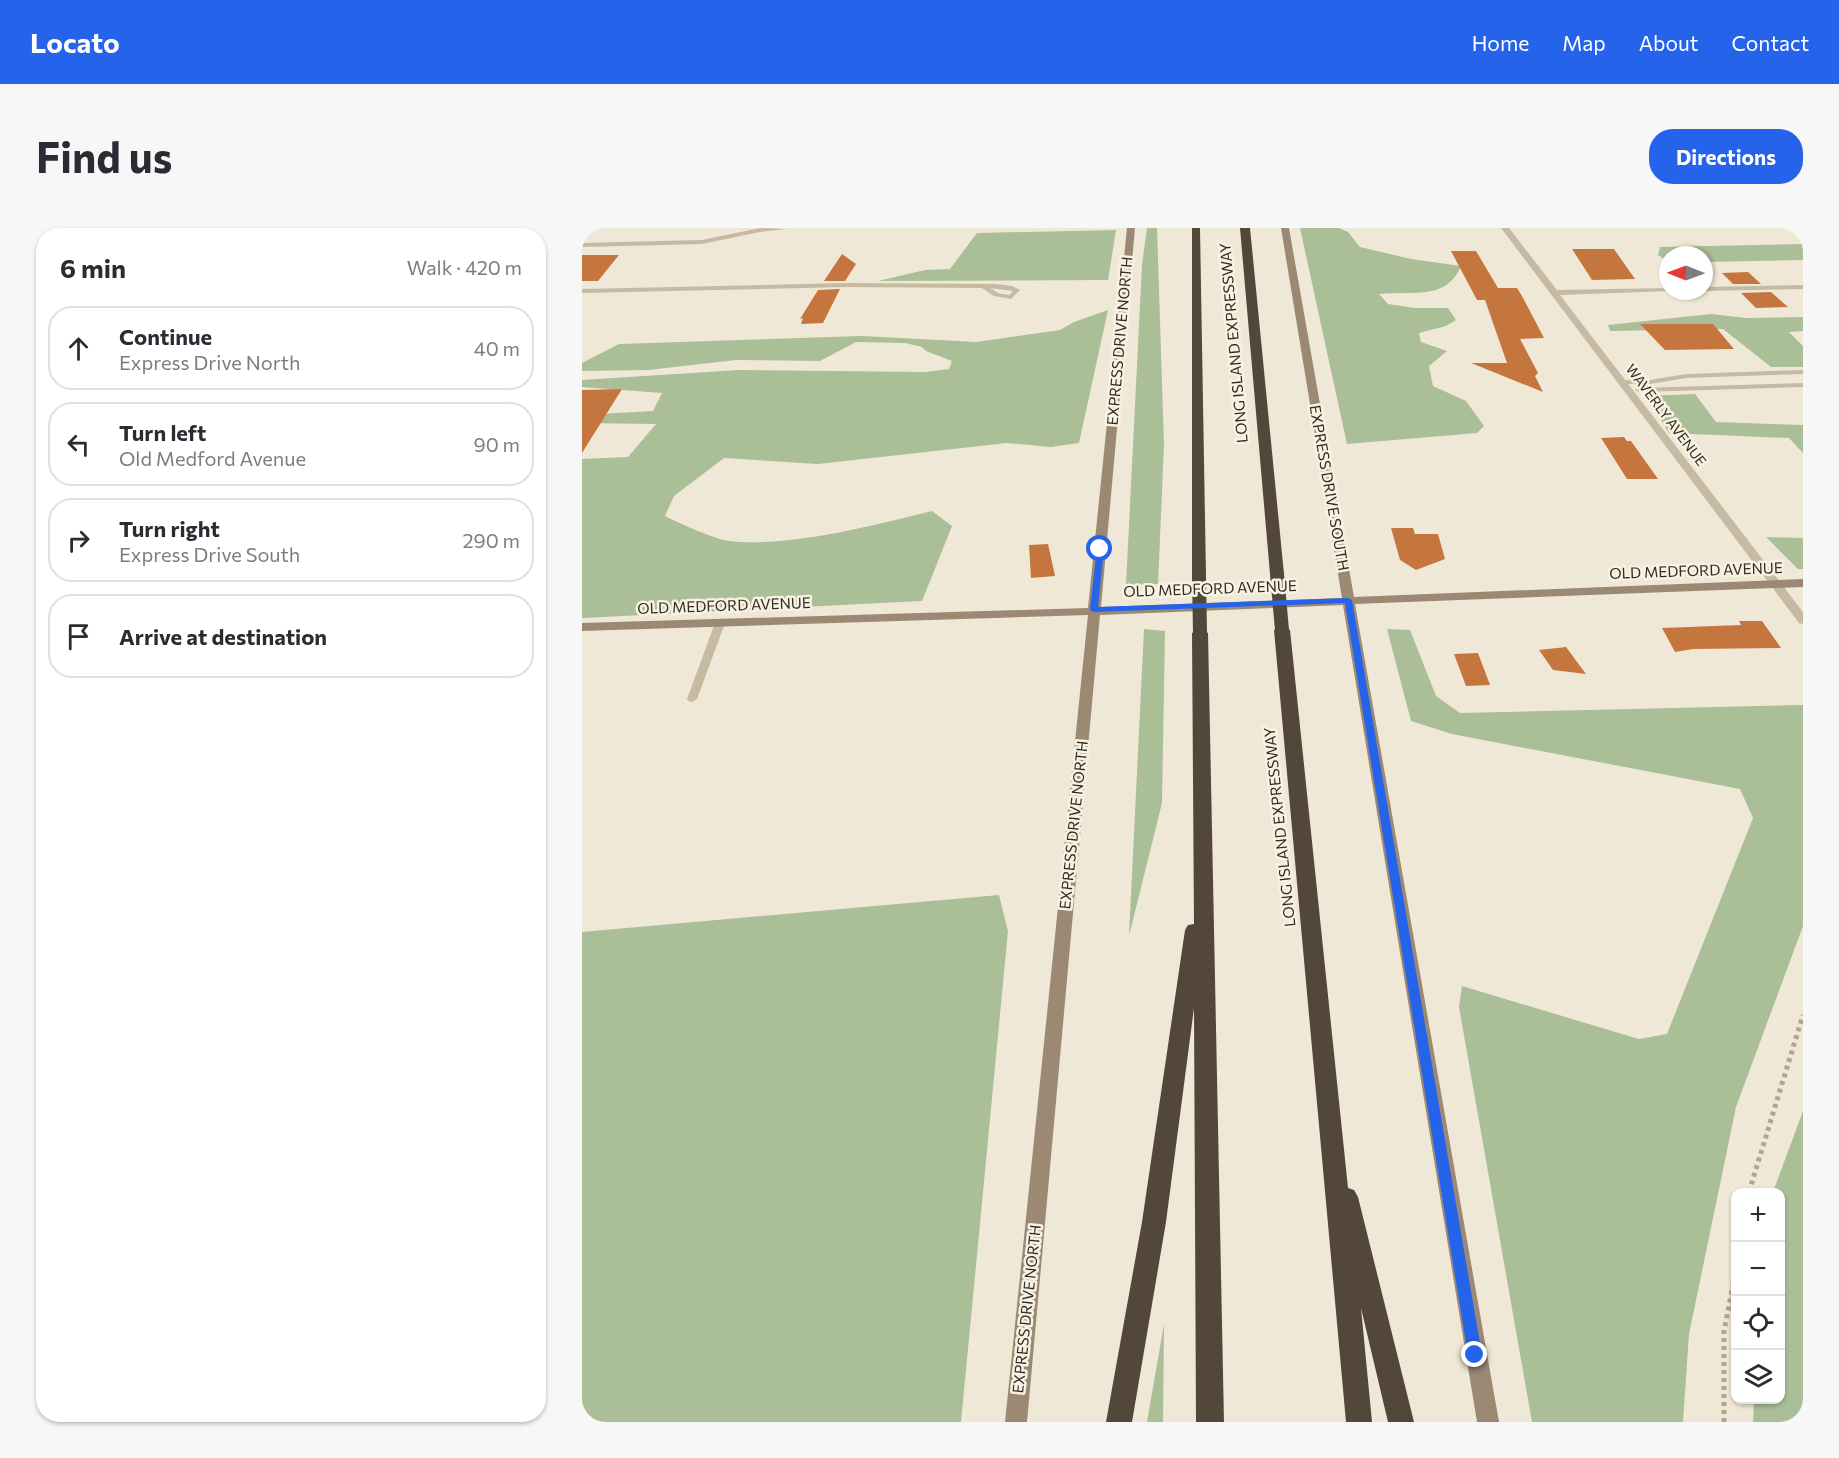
<!DOCTYPE html>
<meta charset="utf-8">
<style>
:root{--surface:#fff;--page:#f7f7f7;--text:#2b2b33;--muted:#7c7c81;--line:#e1e1e2;--accent:#2563eb}
body{margin:0;font-family:Commissioner,sans-serif;background:var(--page);color:var(--text)}
.controls{position:absolute;right:18px;bottom:18px;display:grid;overflow:hidden;border-radius:12px;box-shadow:0 2px 4px #0004}
.controls button{width:54px;height:54px;display:grid;place-items:center;padding:0;border:0;border-bottom:2px solid var(--line);background:var(--surface);color:var(--text);font:30px sans-serif}
.compass{position:absolute;left:1077px;top:18px;width:54px;height:54px;border-radius:50%;background:var(--surface);box-shadow:0 2px 4px #0004;rotate:271deg}
.stop{position:absolute;width:18px;height:18px;margin:-14px;border:4px solid #2563eb;border-radius:50%;background:#fff}
.stop.end{background:#2563eb;border-color:#fff;box-shadow:0 2px 6px #0008}
.list{margin:0;padding:0;list-style:none}
h2{display:flex;justify-content:space-between;align-items:center;height:78px;margin:0;padding:0 24px;font-size:26px}
h2 small{font-size:20px;font-weight:400;color:var(--muted)}
.list li{display:grid;grid-template-columns:39px 1fr auto;gap:18px;align-items:center;box-sizing:border-box;height:84px;margin:0 12px 12px;padding:0 12px;border:2px solid var(--line);border-radius:24px}
.list b{display:block;font-size:22px;white-space:nowrap}
.list p{margin:0;font-size:20px;white-space:nowrap;color:var(--muted)}
.list em{font-size:20px;font-style:normal;color:var(--muted)}
.icon{flex:none;width:33px;height:33px;fill:none;stroke:currentColor;stroke-width:2;stroke-linecap:round;stroke-linejoin:round}
.map{position:relative;flex:none;width:1221px;height:1194px;overflow:hidden;border-radius:24px}
header{display:flex;align-items:center;gap:36px;box-sizing:border-box;height:84px;padding:0 30px;background:var(--accent);color:#fff}
header strong{font-size:28px}
nav{display:flex;gap:33px;margin-inline-start:auto;font-size:21px}
.intro{display:flex;align-items:center;justify-content:space-between;box-sizing:border-box;height:144px;padding:0 36px}
h1{margin:0;font-size:42px}
.button{padding:15px 27px;border-radius:24px;background:var(--accent);color:#fff;font-size:21px;font-weight:700}
main{display:flex;gap:36px;padding:0 36px}
aside{flex:1;background:var(--surface);border-radius:24px;box-shadow:0 2px 4px #0004}
.map>svg:first-child{display:block}
</style>
<header>
<strong>Locato</strong>
<nav><a>Home</a><a>Map</a><a>About</a><a>Contact</a></nav>
</header>
<div class="intro"><h1>Find us</h1><a class="button">Directions</a></div>
<main>
<aside>
<h2>6 min<small>Walk · 420 m</small></h2>
<ul class="list">
<li><svg class="icon" aria-label="ahead" viewBox="0 0 24 24"><path d="M12 20V5M6 11l6-6 6 6"/></svg><div><b>Continue</b><p>Express Drive North</p></div><em>40 m</em></li>
<li><svg class="icon" aria-label="left" viewBox="0 0 24 24"><path d="M17 20v-9H6M10 6l-5 5 5 5"/></svg><div><b>Turn left</b><p>Old Medford Avenue</p></div><em>90 m</em></li>
<li><svg class="icon" aria-label="right" viewBox="0 0 24 24"><path d="M7 20v-9h11M14 6l5 5-5 5"/></svg><div><b>Turn right</b><p>Express Drive South</p></div><em>290 m</em></li>
<li><svg class="icon" aria-label="arrive" viewBox="0 0 24 24"><path d="M6 21V4h12l-3 4 3 4H6"/></svg><div><b>Arrive at destination</b></div></li>
</ul>
</aside>
<div class="map">
<svg width="1221" height="1194" viewBox="0 0 1221 1194">
<rect width="100%" height="100%" fill="#f0e8d6"/>
<g fill="#aabe97">
<polygon points="565,0 575,0 582,217 576,356 544,357 560,37"/>
<path d="M 718,0 L 757,0 L 766,4 L 778,19 L 829,31 L 879,38 C 864,74 828,62 797,66 L 806,76 L 833,80 L 866,80 L 874,92 L 864,98 L 837,105 L 839,114 L 865,123 L 847,138 L 851,158 L 884,173 L 902,198 L 895,205 L 765,216 Z"/>
<polygon points="534,2 526,52 296,53 343,42 368,41 395,5"/>
<polygon points="1221,16 1221,32 1122,34 1122,27 1086,27 1086,34 1076,27 1078,19"/>
<path d="M 526,82 L 497,215 L 469,219 L 425,215 L 236,236 L 142,230 L 92,268 L 83,288 C 97,295 132,311 147,313 C 205,320 293,297 350,283 L 370,298 L 340,373 L 0,390 L 0,231 L 46,229 L 74,196 L 0,195 L 0,187 L 71,183 L 80,165 L 0,159 L 0,152 L 157,142 L 343,144 L 367,141 L 370,133 L 344,123 L 340,119 L 323,115 L 274,114 L 238,133 L 154,132 L 66,142 L 0,143 L 0,135 L 37,116 L 280,108 L 394,114 L 478,102 L 492,94 Z"/>
<polygon points="1129,86 1164,90 1221,89 1221,103 1207,104 1221,118 1221,139 1189,139 1141,101 1028,103 1026,97"/>
<polygon points="1113,166 1134,194 1221,197 1221,225 1207,210 1087,205 1064,168"/>
<polygon points="1184,309 1221,310 1221,341 1216,341"/>
<polygon points="562,401 583,403 580,575 547,708"/>
<polygon points="805,401 828,402 854,468 878,485 1221,477 1221,698 1154,879 1107,1106 1101,1194 950,1194 877,779 880,758 1057,811 1085,806 1171,590 1158,561 870,506 829,493"/>
<polygon points="417,667 426,703 379,1194 0,1194 0,704"/>
<polygon points="1221,883 1221,1194 1171,1194 1172,1172 1198,1172 1198,964 1191,964"/>
<polygon points="582,1096 581,1194 565,1194"/>
</g>
<g fill="#c5763f">
<polygon points="990,21 1032,21 1053,51 1010,52"/>
<polygon points="869,23 894,23 916,60 935,60 940,68 962,110 938,111 956,145 953,148 961,164 889,135 925,135 903,72 895,72"/>
<polygon points="260,26 274,36 263,53 242,53"/>
<polygon points="0,27 37,27 16,53 0,53"/>
<polygon points="1166,44 1179,56 1151,56 1140,45"/>
<polygon points="258,61 241,95 219,96 221,90 218,91 236,62"/>
<polygon points="1189,64 1206,79 1174,80 1159,65"/>
<polygon points="1058,96 1131,96 1152,121 1083,122"/>
<polygon points="40,161 0,225 0,162"/>
<polygon points="1042,209 1045,213 1049,213 1076,251 1045,251 1019,210"/>
<polygon points="809,300 831,300 833,306 856,306 863,331 834,342 818,332"/>
<polygon points="466,316 473,348 449,350 447,317"/>
<polygon points="1157,393 1180,393 1199,420 1111,421 1093,424 1080,400 1159,397"/>
<polygon points="984,419 1004,446 971,442 957,422"/>
<polygon points="896,425 908,457 884,458 872,426"/>
</g>
<g fill="none" stroke-linecap="round" stroke-linejoin="round">
<g stroke="#b3a48d" stroke-width="5" stroke-dasharray="4 4" stroke-linecap="butt">
<polyline points="1167,964 1221,787"/>
<polyline points="1142,1194 1142,1103 1154,1042"/>
</g>
<g fill="#c7baa3" fill-rule="evenodd">
<polygon points="178,0 205,1 178,4 120,16 0,19 0,15 120,12"/>
<path d="M 265,55 L 414,56 L 430,58 L 438,62 L 429,71 L 412,68 L 400,60 L 265,59 L 0,65 L 0,61 ZM 408,60 L 431,63 L 427,67 L 416,65 Z"/>
<polygon points="1221,142 1221,146 1104,150 1068,156 1041,156 1037,154 1041,152 1068,152 1104,146"/>
<polygon points="1221,155 1221,159 1057,164 1053,162 1057,160"/>
<polygon points="138,392 143,395 115,471 110,474 106,473 105,471 133,395"/>
</g>
<g fill="#c7baa3" fill-rule="evenodd">
<polygon points="919,0 927,0 975,62 1086,60 1086,63 1089,63 978,67 1221,384 1221,396 1217,395"/>
<polygon points="1221,57 1221,61 1122,63 1120,63 1122,59"/>
</g>
<polygon fill="#9b8974" fill-rule="evenodd" points="545,0 553,0 519,379 760,370 699,0 707,0 772,369 1221,351 1221,359 773,376 917,1194 895,1194 761,377 518,387 445,1194 423,1194 506,387 0,403 0,395 506,380"/>
<g fill="#53473c" fill-rule="evenodd">
<polygon points="610,0 618,0 624,349 617,353 610,349"/>
<polygon points="658,0 668,0 702,346 695,350 688,346"/>
<polygon points="700,397 708,402 766,960 772,962 776,969 832,1194 806,1194 779,1080 790,1194 764,1194 692,402"/>
<polygon points="618,400 626,405 642,1194 614,1194 612,780 584,994 550,1194 524,1194 560,994 603,702 606,697 612,696 610,405"/>
</g>
<g stroke="#53473c" stroke-width="14">
<polyline points="695,346 700,402"/>
<polyline points="617,349 618,405"/>
</g>
</g>
<polygon fill="#2563eb" points="515,319 522,321 516,379 766,370 770,372 900,1127 898,1132 893,1134 888,1132 886,1127 763,375 512,384 508,382"/>
<g text-anchor="middle" stroke-width="5" stroke-linejoin="round" paint-order="stroke">
<g font-size="14" fill="#322b25" stroke="#f8f2e2">
<text transform="translate(1084 187) rotate(53)" y="5">WAVERLY AVENUE</text>
</g>
<g font-size="15" fill="#322b25" stroke="#f8f2e2">
<text transform="translate(538 113) rotate(-85)" y="5">EXPRESS DRIVE NORTH</text>
<text transform="translate(652 115) rotate(-95)" y="5">LONG ISLAND EXPRESSWAY</text>
<text transform="translate(747 260) rotate(80)" y="5">EXPRESS DRIVE SOUTH</text>
<text transform="translate(1114 343) rotate(-2)" y="5">OLD MEDFORD AVENUE</text>
<text transform="translate(628 361) rotate(-2)" y="5">OLD MEDFORD AVENUE</text>
<text transform="translate(142 378) rotate(-2)" y="5">OLD MEDFORD AVENUE</text>
<text transform="translate(492 597) rotate(-84)" y="5">EXPRESS DRIVE NORTH</text>
<text transform="translate(698 599) rotate(-96)" y="5">LONG ISLAND EXPRESSWAY</text>
<text transform="translate(445 1081) rotate(-84)" y="5">EXPRESS DRIVE NORTH</text>
</g>
</g>
</svg>
<div class="controls">
<button>+</button>
<button>−</button>
<button><svg class="icon" aria-label="locate" viewBox="0 0 24 24"><circle cx="12" cy="12" r="6"/><path d="M12 2v4M12 18v4M2 12h4M18 12h4"/></svg></button>
<button><svg class="icon" aria-label="layers" viewBox="0 0 24 24"><path d="M12 4l9 5-9 5-9-5zM3 14l9 5 9-5"/></svg></button>
</div>
<svg class="compass" viewBox="-18 -18 36 36"><path d="M0-13l5 13h-10z" fill="#e53935"/><path d="M0 13l5-13h-10z" fill="#7c7c81"/></svg>
<div class="stop" style="left:518px;top:321px"></div>
<div class="stop end" style="left:893px;top:1127px"></div>
</div>
</main>
